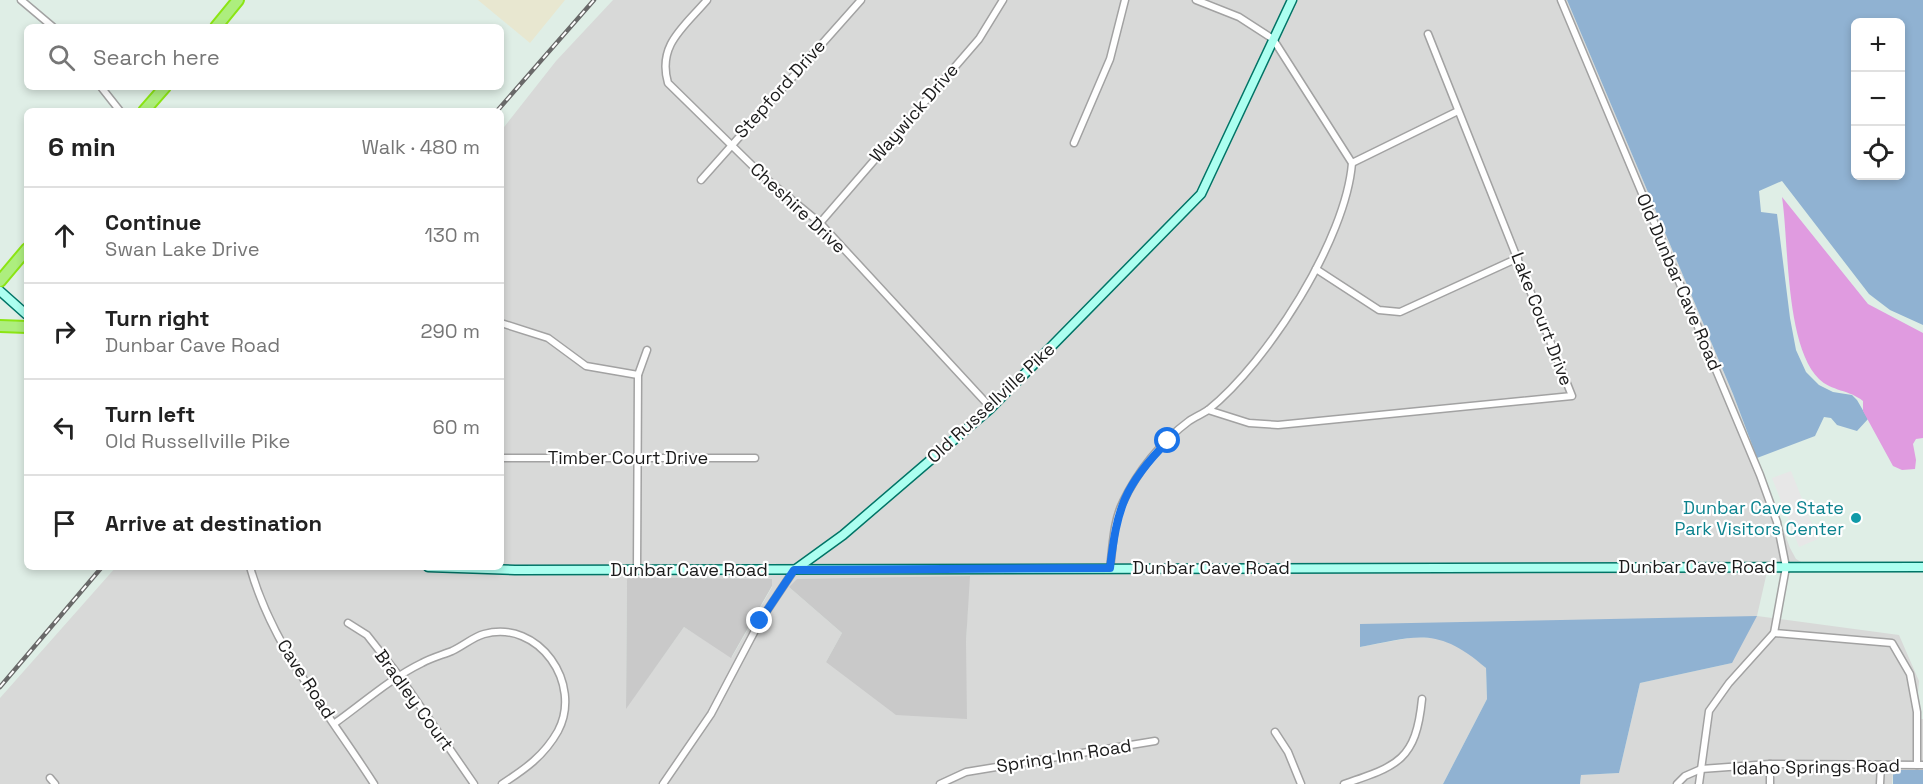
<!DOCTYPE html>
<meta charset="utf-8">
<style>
:root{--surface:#fff;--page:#f6f6f6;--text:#222;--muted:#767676;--line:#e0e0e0}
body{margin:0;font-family:"Space Grotesk",sans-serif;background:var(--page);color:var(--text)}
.controls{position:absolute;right:18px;top:18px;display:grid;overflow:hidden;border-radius:9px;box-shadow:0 3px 9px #0003}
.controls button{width:54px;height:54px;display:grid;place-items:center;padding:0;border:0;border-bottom:2px solid var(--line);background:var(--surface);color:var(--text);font:30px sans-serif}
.stop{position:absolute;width:18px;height:18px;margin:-14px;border:4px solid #1a73e8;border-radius:50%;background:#fff}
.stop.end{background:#1a73e8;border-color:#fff;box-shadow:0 2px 6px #0008}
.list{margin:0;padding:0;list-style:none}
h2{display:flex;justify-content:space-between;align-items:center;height:78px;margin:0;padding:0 24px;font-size:26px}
h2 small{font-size:20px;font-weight:400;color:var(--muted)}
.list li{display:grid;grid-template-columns:39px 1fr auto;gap:18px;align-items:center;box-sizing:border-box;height:96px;padding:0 24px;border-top:2px solid var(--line)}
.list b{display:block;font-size:22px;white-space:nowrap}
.list p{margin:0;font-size:20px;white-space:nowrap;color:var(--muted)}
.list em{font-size:20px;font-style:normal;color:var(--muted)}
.icon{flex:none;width:33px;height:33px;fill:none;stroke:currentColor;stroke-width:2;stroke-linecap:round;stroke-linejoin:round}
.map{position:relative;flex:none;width:1923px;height:784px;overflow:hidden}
.search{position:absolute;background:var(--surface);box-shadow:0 3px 9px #0003;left:24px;top:24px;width:480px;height:66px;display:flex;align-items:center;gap:15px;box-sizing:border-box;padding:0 21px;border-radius:9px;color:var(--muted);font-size:22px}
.panel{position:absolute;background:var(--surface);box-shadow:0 3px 9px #0003;left:24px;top:108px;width:480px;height:462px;border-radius:9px}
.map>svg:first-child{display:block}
</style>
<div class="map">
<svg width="1923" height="784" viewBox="0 0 1923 784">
<rect width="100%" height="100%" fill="#dfeee6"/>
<path fill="#d8d9d8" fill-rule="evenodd" d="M 613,0 L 1567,0 L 1733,394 L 1790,548 L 1796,559 L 1803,563 L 1769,563 L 1757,616 L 1899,635 L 1919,681 L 1916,719 L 1923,719 L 1923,770 L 1893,771 L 1892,784 L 1580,784 L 1581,775 L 1619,773 L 1640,683 L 1732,663 L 1361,624 L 1360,647 L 1414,637 L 1439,638 L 1464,649 L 1486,668 L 1487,699 L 1443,784 L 0,784 L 0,698 L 116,567 L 501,567 L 501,131 L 556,61 ZM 969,576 L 966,642 L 826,662 L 842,633 L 789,587 ZM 627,577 L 772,579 L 772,587 L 732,657 L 684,627 L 626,708 Z"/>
<polygon fill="#e8e7d0" points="478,0 565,0 530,43"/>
<g fill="#c9c9c9">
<polygon points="970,576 966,642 967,719 896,715 826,662 842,633 789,587 797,579"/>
<polygon points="627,577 772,579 772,586 731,658 684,627 626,709"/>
</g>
<g fill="#90b2d2" fill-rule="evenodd">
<path d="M 1567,0 L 1923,0 L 1923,325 L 1890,310 L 1869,294 L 1782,181 L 1759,191 L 1761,212 L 1777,214 L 1790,318 L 1796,350 L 1806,372 L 1819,385 L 1833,392 L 1852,395 L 1857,400 L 1868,419 L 1857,431 L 1837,425 L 1831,418 L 1824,417 L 1815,436 L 1757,458 L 1733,394 ZM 1856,22 L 1900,22 L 1900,176 L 1856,176 Z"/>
<path d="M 1757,616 L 1732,663 L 1640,683 L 1619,773 L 1581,775 L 1580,784 L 1443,784 L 1487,699 L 1486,668 C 1438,626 1417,636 1360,647 L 1360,624 Z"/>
<rect x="1893" y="770" width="30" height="14"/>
</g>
<polygon fill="#e7e7e7" points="1791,471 1818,539 1799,547 1772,478"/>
<path fill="#e09be0" d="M 1782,197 L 1868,304 L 1923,333 L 1923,438 L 1916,439 L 1913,444 L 1916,460 L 1915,469 L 1902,470 L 1893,466 L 1863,411 L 1863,401 C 1850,390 1831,391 1819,379 C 1785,345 1789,243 1782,197 Z"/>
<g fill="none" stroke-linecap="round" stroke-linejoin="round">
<defs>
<g id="street">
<polyline points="21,0 53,27"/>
<path d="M 707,0 C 684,27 657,45 668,83 L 764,177 L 820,223 L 991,408"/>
<polyline points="1561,0 1760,475 1777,522 1786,567 1774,633 1729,683 1709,711 1699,784"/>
<polyline points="101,87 120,111"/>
<polyline points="1074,143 1110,59 1125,0"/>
<polyline points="1352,163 1458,111"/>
<polyline points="701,180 861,0"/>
<polyline points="820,223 979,39 1003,0"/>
<polyline points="1316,269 1379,310 1400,312 1518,258"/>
<polyline points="501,323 548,338 586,366 638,375"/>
<polyline points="1208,410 1249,423 1278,425 1572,396 1428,34"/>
<polyline points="501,458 755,458"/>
<path d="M 250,567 C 273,649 329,713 374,784"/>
<path d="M 1110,568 C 1113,546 1113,522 1123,502 C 1137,472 1162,441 1189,421 C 1195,417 1202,414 1208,410 C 1268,362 1346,239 1352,163 L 1273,39 L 1239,17 L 1196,0"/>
<polyline points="637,570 638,375 647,350"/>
<polyline points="348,623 367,635 400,677 474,784"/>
<polyline points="1774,633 1892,643 1910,674 1917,712 1917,765"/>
<path d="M 335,723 C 363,703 391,678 422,663 C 431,658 442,655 452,651 C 463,646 473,637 484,634 C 539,619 583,684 558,731 C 544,756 525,769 502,784"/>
<polyline points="1275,732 1288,752 1301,784"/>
<polyline points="50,778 55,784"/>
<polyline points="663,784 711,714 760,621 794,570"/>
<polyline points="940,784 966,772 1155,741"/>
<path d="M 1344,784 C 1398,766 1416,760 1422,699"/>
<polyline points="1677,784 1685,776 1701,769 1770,764 1923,765"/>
<polyline points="1770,784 1770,764"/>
<polyline points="1880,784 1881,765"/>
</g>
<g id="secondary">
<polyline points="0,291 27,315"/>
<polyline points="428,567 515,570 1923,567"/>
<polyline points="796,569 843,535 991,408 1201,194 1292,0"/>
</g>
<g id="highway">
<polyline points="216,27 238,0"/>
<polyline points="144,111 165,87"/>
<polyline points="0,281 27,249"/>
<polyline points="0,326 27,327"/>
</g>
</defs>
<use href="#street" stroke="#a2a2a2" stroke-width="9"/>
<use href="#secondary" stroke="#007466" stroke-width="11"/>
<use href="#highway" stroke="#8be513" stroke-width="14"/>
<use href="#street" stroke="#fff" stroke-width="6"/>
<use href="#secondary" stroke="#acfff0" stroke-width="8"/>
<use href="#highway" stroke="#adee7e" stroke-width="10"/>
<defs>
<g id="rail">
<polyline points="497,111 594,0"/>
<polyline points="0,687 102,567"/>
</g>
</defs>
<use href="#rail" stroke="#696969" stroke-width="4.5"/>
<use href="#rail" stroke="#fff" stroke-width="2" stroke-dasharray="7" stroke-linecap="butt"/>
</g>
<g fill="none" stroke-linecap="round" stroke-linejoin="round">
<path stroke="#1a73e8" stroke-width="8" d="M 760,621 L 794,570 L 1110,568 C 1117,508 1124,485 1168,441"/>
</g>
<circle fill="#0f9aa8" stroke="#fff" stroke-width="2" cx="1856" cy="518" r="6"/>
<g text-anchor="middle" stroke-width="4.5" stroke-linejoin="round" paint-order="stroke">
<g font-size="18" fill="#1b1b1b" stroke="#fff">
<text transform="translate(780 89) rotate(-48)" y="6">Stepford Drive</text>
<text transform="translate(914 113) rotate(-49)" y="6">Waywick Drive</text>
<text transform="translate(798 208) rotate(43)" y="6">Cheshire Drive</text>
<text transform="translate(1679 282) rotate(67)" y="6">Old Dunbar Cave Road</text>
<text transform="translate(1542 319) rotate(69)" y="6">Lake Court Drive</text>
<text transform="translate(991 403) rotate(-43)" y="6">Old Russellville Pike</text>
<text x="628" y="464">Timber Court Drive</text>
<text x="1697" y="573">Dunbar Cave Road</text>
<text x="1211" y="574">Dunbar Cave Road</text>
<text x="689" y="576">Dunbar Cave Road</text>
<text transform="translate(306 679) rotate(57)" y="6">Cave Road</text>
<text transform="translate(414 700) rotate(54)" y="6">Bradley Court</text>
<text transform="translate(1064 756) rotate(-9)" y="6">Spring Inn Road</text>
<text transform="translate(1816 767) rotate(-1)" y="6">Idaho Springs Road</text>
</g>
<g font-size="18" fill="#0d838f" stroke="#fff" text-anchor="end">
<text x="1844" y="514">Dunbar Cave State<tspan x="1844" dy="21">Park Visitors Center</tspan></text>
</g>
</g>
</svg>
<div class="controls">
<button>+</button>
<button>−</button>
<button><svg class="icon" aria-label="locate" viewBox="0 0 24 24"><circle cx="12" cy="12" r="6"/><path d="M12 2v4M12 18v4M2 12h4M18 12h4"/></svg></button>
</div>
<div class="stop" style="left:1168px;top:441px"></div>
<div class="stop end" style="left:760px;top:621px"></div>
<div class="search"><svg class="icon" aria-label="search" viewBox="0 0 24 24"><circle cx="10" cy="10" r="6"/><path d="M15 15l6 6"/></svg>Search here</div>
<section class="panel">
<h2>6 min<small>Walk · 480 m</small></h2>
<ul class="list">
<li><svg class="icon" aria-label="ahead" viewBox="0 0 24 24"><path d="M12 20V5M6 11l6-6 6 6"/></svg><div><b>Continue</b><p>Swan Lake Drive</p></div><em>130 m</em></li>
<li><svg class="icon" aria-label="right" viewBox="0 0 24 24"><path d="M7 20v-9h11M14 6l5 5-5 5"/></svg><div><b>Turn right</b><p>Dunbar Cave Road</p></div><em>290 m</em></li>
<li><svg class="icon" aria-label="left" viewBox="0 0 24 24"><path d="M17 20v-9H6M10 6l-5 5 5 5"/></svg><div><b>Turn left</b><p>Old Russellville Pike</p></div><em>60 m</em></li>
<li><svg class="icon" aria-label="arrive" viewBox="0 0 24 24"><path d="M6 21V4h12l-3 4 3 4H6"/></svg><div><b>Arrive at destination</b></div></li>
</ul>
</section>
</div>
